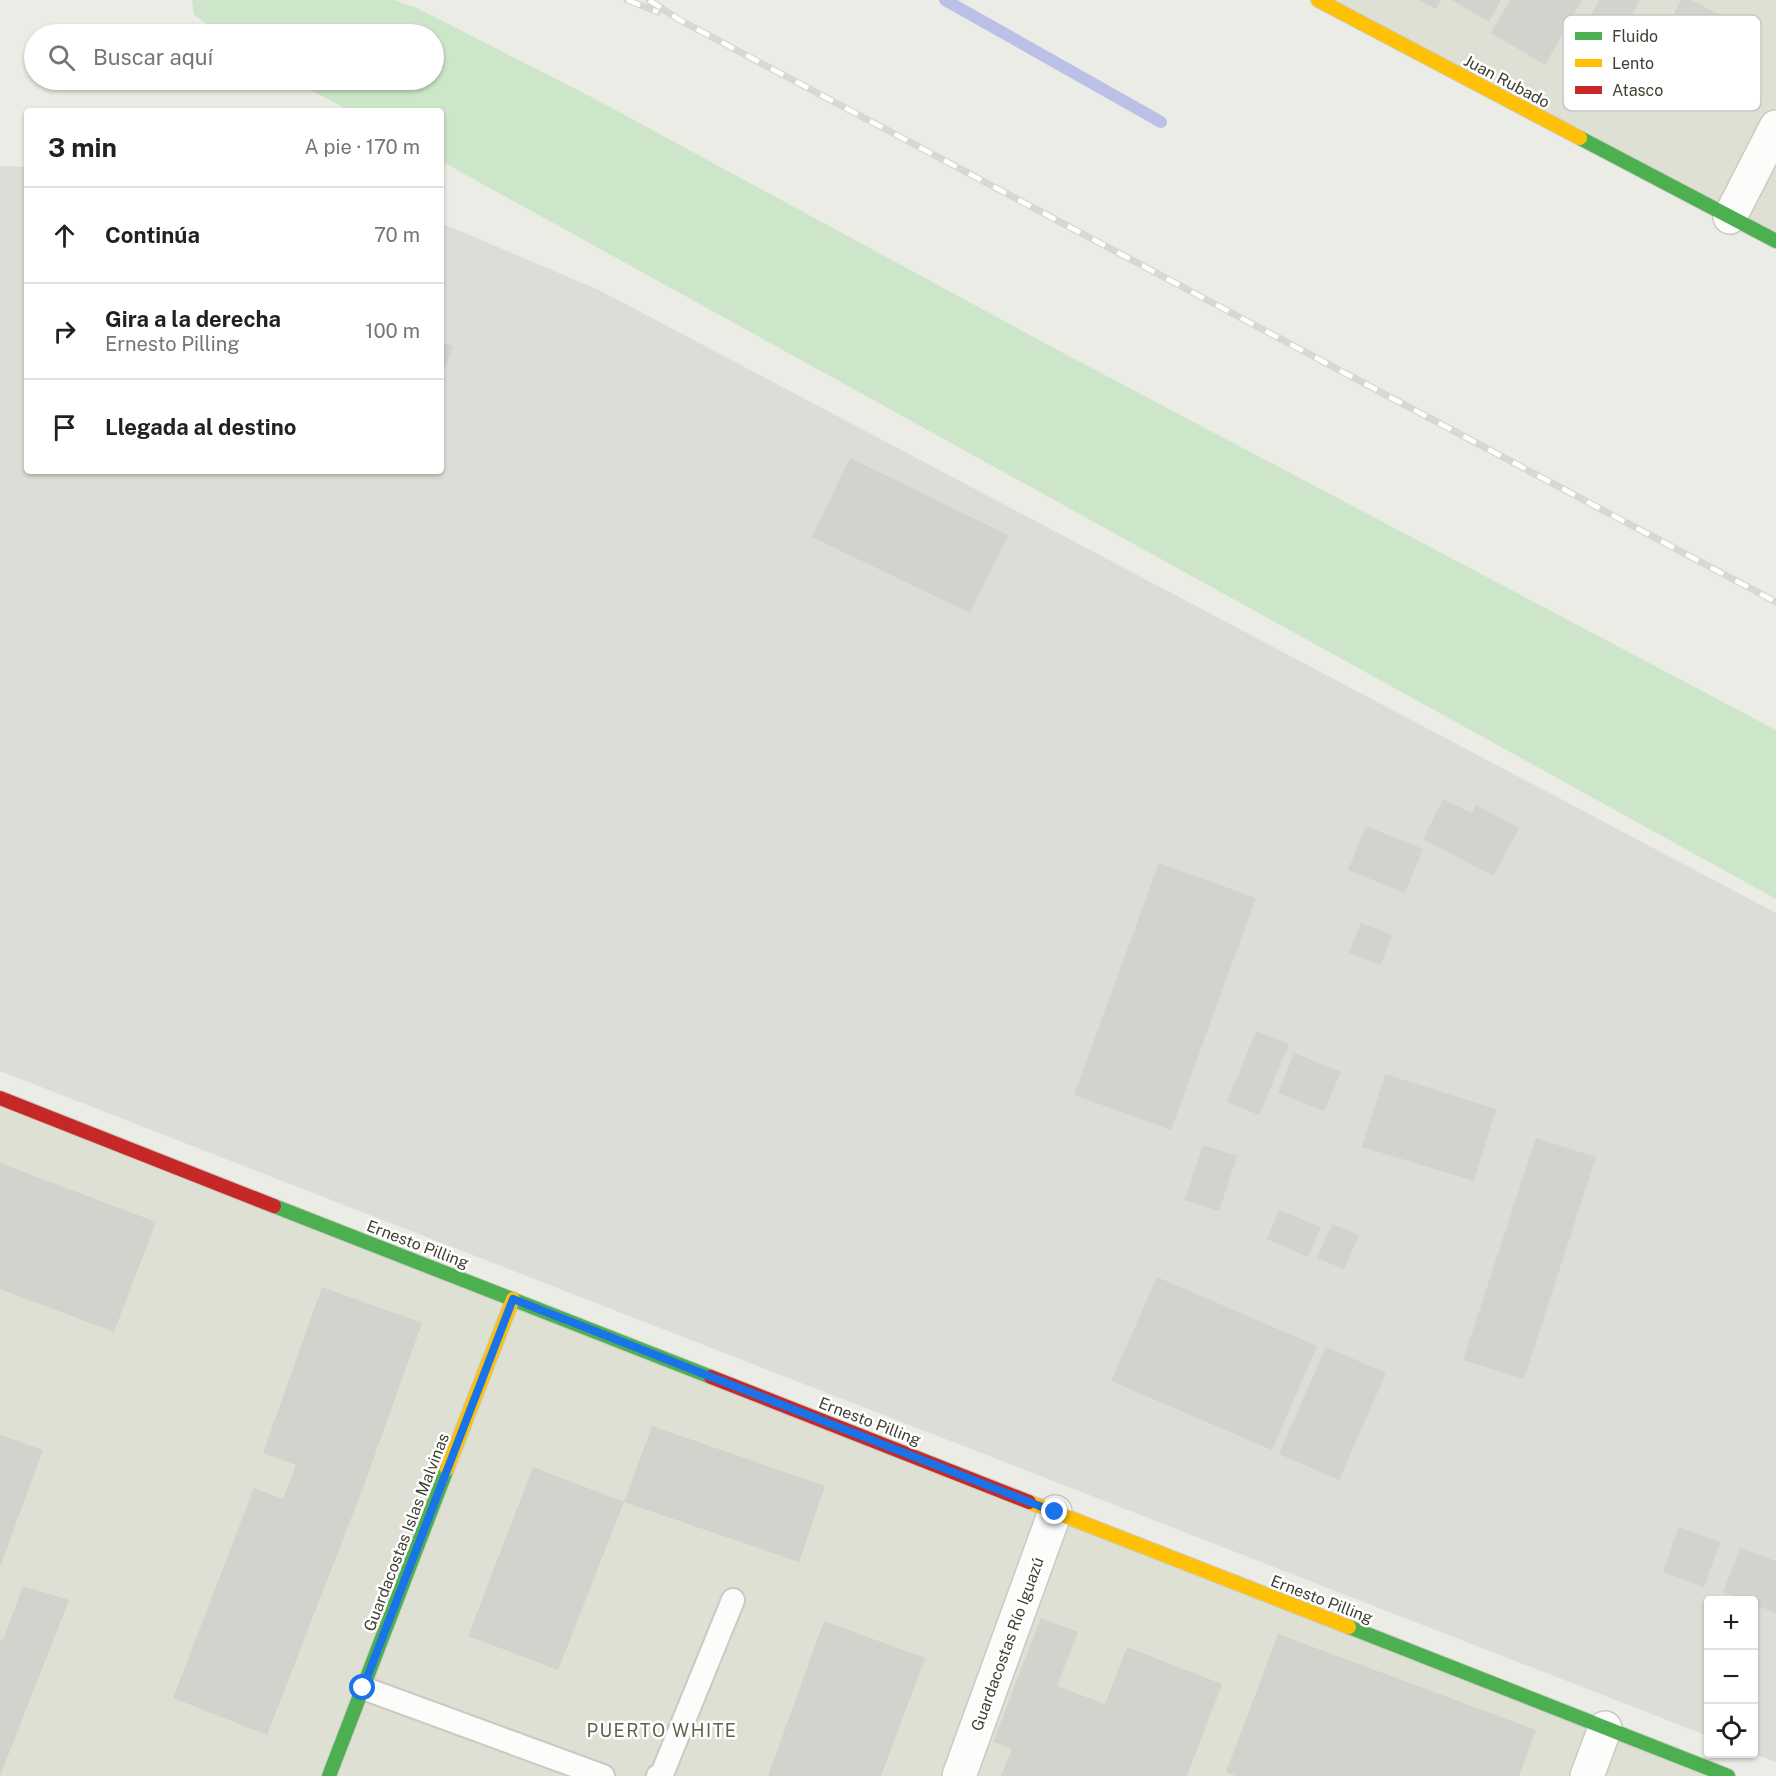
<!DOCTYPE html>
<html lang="es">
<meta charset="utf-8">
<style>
:root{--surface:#fff;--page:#f6f6f6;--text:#202124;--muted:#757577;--line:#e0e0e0}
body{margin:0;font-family:"Public Sans",sans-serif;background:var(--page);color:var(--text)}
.controls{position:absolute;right:18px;bottom:18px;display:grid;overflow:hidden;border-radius:6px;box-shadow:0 2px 4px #0004}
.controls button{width:54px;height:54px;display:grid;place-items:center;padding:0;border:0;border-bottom:2px solid var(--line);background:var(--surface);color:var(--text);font:30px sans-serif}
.stop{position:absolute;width:18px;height:18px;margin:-14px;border:4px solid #1a73e8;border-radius:50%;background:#fff}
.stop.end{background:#1a73e8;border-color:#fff;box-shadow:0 2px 6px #0008}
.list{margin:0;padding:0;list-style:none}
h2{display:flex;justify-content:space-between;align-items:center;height:78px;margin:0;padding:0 24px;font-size:26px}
h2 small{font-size:20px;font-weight:400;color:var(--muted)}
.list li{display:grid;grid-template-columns:39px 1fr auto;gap:18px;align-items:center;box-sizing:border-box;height:96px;padding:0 24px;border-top:2px solid var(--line)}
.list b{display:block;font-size:22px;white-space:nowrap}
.list p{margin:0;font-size:20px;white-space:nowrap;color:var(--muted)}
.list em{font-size:20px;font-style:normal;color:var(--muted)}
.icon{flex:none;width:33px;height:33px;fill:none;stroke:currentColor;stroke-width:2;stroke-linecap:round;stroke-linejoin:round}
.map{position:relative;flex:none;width:1776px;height:1776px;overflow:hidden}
.search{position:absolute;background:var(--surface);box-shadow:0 2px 4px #0004;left:24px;top:24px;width:420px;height:66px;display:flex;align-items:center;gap:15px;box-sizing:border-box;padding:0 21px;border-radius:33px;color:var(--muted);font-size:22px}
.panel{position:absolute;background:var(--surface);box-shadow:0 2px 4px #0004;left:24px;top:108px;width:420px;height:366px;border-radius:6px}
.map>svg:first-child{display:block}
</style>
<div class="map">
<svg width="1776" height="1776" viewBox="0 0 1776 1776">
<rect width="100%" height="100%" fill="#ecece7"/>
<g fill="#dee0d4">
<polygon points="1318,0 1776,0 1776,241"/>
<polygon points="0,1098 1728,1776 0,1776"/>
</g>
<polygon fill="#ddddd7" points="0,166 27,167 27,471 441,471 441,225 448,226 599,290 1776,913 1776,1762 1753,1754 1754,1600 1708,1600 1708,1736 0,1071"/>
<polygon fill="#cde5c9" points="192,0 394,0 419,9 597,100 1052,347 1776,730 1776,899 441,161 441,111 350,111 292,80 434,80 434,34 221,34 194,15"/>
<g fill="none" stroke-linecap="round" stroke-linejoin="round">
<polyline stroke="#bbc0e6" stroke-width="12" points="945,0 1161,122"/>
</g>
<g fill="#d2d3cc">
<polygon points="1419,0 1441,0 1436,9"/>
<polygon points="1452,0 1501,0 1489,22"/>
<polygon points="1510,0 1582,0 1545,65 1491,33"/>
<polygon points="1599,0 1640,0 1621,35 1589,19"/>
<polygon points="1681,0 1691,0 1733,21 1689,110 1639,85"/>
<polygon points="441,342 453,346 441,379"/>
<polygon points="850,458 1008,535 970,613 812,537"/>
<polygon points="1443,799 1472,813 1476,805 1519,828 1493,876 1423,839"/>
<polygon points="1366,826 1423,849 1405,893 1348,870"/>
<polygon points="1159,863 1256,898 1171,1130 1074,1095"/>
<polygon points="1361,923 1392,935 1381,965 1349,953"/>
<polygon points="1256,1031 1289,1044 1259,1115 1227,1102"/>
<polygon points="1294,1053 1341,1072 1324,1111 1278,1093"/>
<polygon points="1385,1074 1496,1109 1474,1181 1362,1147"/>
<polygon points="1536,1138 1596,1157 1524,1379 1463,1360"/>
<polygon points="1203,1145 1237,1156 1219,1211 1185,1200"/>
<polygon points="0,1163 156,1222 114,1332 0,1289"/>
<polygon points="1279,1210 1321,1227 1308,1257 1267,1239"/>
<polygon points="1332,1224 1359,1235 1344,1269 1317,1258"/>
<polygon points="1157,1277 1317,1346 1272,1450 1111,1381"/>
<polygon points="322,1287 422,1323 363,1488 267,1735 173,1698 254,1488 283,1499 296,1465 263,1453"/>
<polygon points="1326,1347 1386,1373 1339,1480 1279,1454"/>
<polygon points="652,1426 825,1486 799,1562 624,1502"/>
<polygon points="0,1435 43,1450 0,1567"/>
<polygon points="533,1467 624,1502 558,1670 468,1636"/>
<polygon points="1679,1527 1720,1542 1704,1587 1663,1572"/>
<polygon points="1740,1548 1776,1561 1776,1613 1754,1604 1754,1600 1745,1600 1723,1592"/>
<polygon points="23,1586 69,1600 0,1776 0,1639 3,1640"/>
<polygon points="1041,1618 1078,1632 1057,1686 1105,1704 1127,1647 1222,1684 1187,1776 1001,1776 1012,1749 993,1742"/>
<polygon points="824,1621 925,1658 881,1776 768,1776"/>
<polygon points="1278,1634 1536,1730 1519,1776 1236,1776 1226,1772"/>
</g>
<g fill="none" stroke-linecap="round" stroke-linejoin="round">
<defs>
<g id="lane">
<polyline points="363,1688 603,1776"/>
<polyline points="658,1776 662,1774 733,1600"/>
</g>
<g id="street">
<polyline points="1730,217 1776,127"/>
<polyline points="959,1776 1055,1512"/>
<polyline points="1587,1776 1605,1728"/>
</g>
<g id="fast">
<polyline points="1580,138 1776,241"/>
<polyline points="274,1206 711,1377"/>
<polyline points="1349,1627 1728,1776"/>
<polyline points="329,1776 447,1469"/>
</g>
<g id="slow">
<polyline points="1318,0 1580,138"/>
<polyline points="447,1469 513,1299"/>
<polyline points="1029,1502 1349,1627"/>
</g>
<g id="jam">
<polyline points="0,1098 274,1206"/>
<polyline points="711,1377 1029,1502"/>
</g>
</defs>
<use href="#lane" stroke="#cacac4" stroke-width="26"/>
<use href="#street" stroke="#cacac4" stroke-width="36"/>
<use href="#fast" stroke="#caccc0" stroke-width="16"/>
<use href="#slow" stroke="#caccc0" stroke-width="16"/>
<use href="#jam" stroke="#caccc0" stroke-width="16"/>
<use href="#lane" stroke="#fcfcfb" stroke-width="22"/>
<use href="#street" stroke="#fcfcfb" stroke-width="33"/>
<use href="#fast" stroke="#4caf50" stroke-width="14"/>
<use href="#slow" stroke="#ffc107" stroke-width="14"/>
<use href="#jam" stroke="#c62828" stroke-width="14"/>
<defs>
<g id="rail">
<polyline points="627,0 658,12"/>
<polyline points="649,0 678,19 1776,602"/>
</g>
</defs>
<use href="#rail" stroke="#d7d7d6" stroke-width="7"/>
<use href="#rail" stroke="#fff" stroke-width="4.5" stroke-dasharray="14" stroke-linecap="butt"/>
</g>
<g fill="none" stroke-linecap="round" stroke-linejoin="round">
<polyline stroke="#1a73e8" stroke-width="8" points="363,1688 513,1299 1055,1512"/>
</g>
<g text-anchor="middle" stroke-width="5" stroke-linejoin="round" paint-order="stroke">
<g font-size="16" fill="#404134" stroke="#fff">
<text transform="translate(1507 81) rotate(28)" y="6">Juan Rubado</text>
<text transform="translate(418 1244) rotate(21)" y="6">Ernesto Pilling</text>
<text transform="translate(870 1421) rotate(21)" y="6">Ernesto Pilling</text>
<text transform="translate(406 1532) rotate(-69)" y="6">Guardacostas Islas Malvinas</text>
<text transform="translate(1322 1599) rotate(21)" y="6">Ernesto Pilling</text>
<text transform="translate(1007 1644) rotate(-70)" y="6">Guardacostas Río Iguazú</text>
</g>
<g font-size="18" letter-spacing="1.5" fill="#60624d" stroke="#fff">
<text x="662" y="1737">PUERTO WHITE</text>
</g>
</g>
<rect x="1563" y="15" width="198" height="96" rx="9" fill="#fff" stroke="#c6c6c2" stroke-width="1.5"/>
<rect x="1575" y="32" width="27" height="8" fill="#4caf50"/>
<rect x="1575" y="59" width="27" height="8" fill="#ffc107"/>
<rect x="1575" y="86" width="27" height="8" fill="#c62828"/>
<g font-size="16" fill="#404134">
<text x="1612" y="42">Fluido</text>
<text x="1612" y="69">Lento</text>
<text x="1612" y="96">Atasco</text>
</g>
</svg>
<div class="controls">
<button>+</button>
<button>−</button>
<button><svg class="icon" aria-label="locate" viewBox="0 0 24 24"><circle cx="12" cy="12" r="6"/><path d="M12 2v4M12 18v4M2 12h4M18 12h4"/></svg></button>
</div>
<div class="stop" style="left:363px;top:1688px"></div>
<div class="stop end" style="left:1055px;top:1512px"></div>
<div class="search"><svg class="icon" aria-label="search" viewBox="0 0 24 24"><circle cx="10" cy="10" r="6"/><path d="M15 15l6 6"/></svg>Buscar aquí</div>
<section class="panel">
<h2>3 min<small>A pie · 170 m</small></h2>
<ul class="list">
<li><svg class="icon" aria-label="ahead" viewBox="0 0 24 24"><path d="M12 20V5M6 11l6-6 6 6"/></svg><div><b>Continúa</b></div><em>70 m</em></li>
<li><svg class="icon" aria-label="right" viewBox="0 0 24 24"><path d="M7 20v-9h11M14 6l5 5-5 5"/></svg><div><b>Gira a la derecha</b><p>Ernesto Pilling</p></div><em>100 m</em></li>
<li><svg class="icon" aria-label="arrive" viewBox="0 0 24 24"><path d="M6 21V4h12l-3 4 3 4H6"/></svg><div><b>Llegada al destino</b></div></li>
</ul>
</section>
</div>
